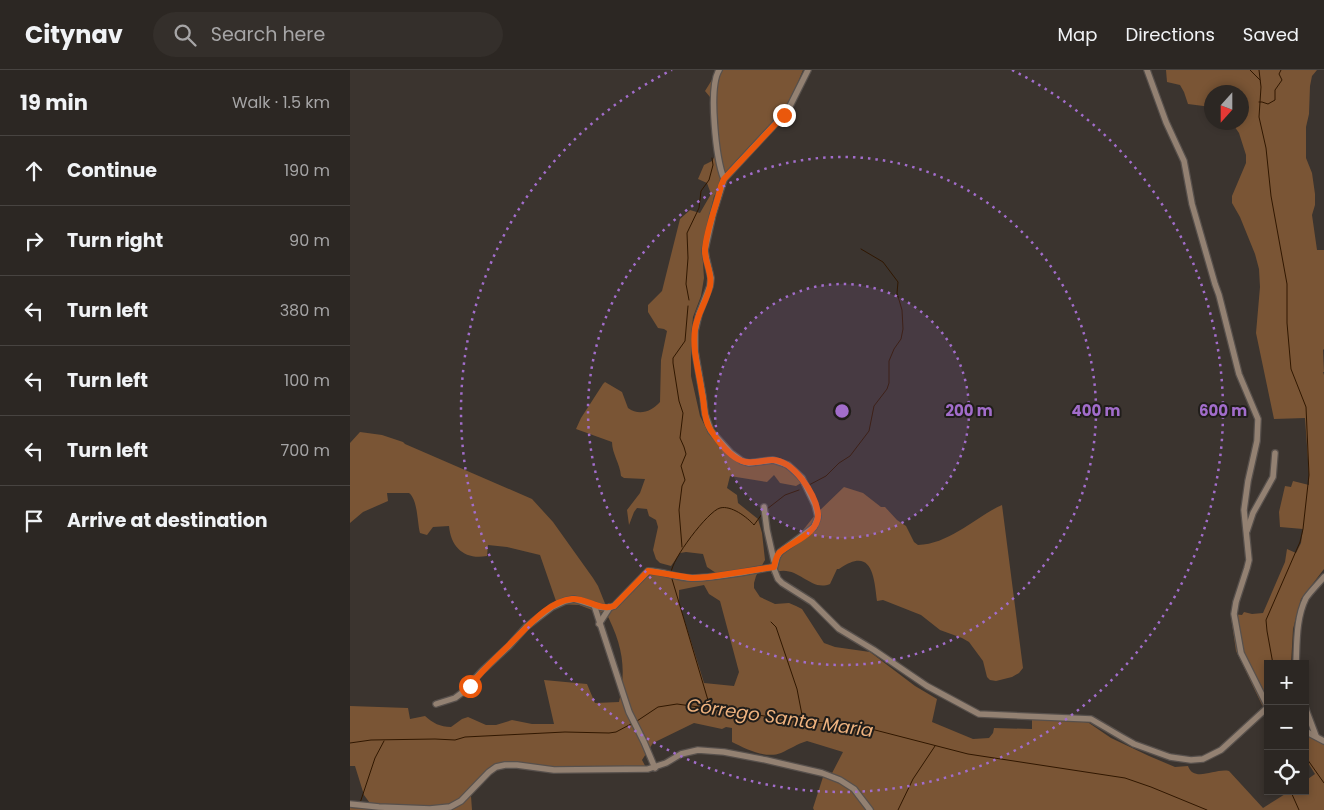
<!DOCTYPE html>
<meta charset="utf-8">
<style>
:root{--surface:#2c2723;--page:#342f2b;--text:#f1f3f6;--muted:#a6a5a6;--line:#484441}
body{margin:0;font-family:Poppins,sans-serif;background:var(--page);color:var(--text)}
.controls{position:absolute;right:15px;bottom:15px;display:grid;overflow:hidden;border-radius:0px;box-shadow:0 2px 8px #0003}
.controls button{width:45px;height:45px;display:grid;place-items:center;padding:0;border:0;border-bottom:1px solid var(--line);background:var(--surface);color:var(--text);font:25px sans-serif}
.compass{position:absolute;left:854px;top:15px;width:45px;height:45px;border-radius:50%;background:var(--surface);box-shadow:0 2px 8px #0003;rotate:201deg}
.stop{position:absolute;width:15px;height:15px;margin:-11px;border:4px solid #ea580c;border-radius:50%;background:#fff}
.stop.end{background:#ea580c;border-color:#fff;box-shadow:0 1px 5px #0008}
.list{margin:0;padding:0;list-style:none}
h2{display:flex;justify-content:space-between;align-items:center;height:65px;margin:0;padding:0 20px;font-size:21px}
h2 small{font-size:16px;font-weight:400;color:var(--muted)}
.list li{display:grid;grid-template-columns:32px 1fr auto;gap:15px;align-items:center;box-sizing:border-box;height:70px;padding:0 20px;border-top:1px solid var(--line)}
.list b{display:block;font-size:19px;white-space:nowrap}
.list em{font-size:16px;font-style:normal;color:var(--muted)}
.icon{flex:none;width:28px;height:28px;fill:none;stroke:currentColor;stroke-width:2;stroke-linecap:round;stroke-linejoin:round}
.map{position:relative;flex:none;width:974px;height:740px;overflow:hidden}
header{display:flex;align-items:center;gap:30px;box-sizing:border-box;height:70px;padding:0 25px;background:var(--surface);border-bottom:1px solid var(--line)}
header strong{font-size:24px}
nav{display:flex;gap:28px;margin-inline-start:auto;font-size:18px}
.search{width:350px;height:45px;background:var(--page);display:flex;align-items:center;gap:12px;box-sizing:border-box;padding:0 18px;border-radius:28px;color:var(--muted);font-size:19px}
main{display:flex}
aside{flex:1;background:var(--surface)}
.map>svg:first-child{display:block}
</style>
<header>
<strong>Citynav</strong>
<div class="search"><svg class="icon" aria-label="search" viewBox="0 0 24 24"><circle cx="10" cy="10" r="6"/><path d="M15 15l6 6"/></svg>Search here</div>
<nav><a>Map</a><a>Directions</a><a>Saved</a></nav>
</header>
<main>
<aside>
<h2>19 min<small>Walk · 1.5 km</small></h2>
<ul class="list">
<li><svg class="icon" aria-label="ahead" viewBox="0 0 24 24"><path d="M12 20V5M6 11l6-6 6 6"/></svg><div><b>Continue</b></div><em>190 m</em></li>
<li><svg class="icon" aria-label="right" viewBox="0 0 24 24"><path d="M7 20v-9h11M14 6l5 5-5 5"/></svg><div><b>Turn right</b></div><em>90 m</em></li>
<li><svg class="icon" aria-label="left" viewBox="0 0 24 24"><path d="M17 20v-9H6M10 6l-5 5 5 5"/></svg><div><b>Turn left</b></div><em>380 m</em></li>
<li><svg class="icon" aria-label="left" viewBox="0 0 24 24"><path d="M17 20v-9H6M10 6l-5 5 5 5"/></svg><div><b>Turn left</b></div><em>100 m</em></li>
<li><svg class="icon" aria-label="left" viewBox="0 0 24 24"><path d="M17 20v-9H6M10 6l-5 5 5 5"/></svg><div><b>Turn left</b></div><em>700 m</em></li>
<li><svg class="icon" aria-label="arrive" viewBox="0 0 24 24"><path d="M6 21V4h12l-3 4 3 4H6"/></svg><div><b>Arrive at destination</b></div></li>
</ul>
</aside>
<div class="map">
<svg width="974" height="740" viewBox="0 0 974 740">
<rect width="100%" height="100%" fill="#3b342f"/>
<g fill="#7a5535" fill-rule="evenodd">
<path d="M 368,0 L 453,0 L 437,38 L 397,81 L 364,126 L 352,178 L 354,208 L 351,226 L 343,247 L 341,268 L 341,306 L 350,346 L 358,362 L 382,388 L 391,393 L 420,391 L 429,393 L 444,405 L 451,413 L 446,416 L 430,413 L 424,405 L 417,412 L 380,406 L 377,418 L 387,425 L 388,433 L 408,449 L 412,463 L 415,490 L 406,506 L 404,513 L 404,518 L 410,527 L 425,534 L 439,533 L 446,536 L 452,539 L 474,573 L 485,577 L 520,582 L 565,616 L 587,629 L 582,652 L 623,669 L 639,668 L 643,663 L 644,658 L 682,659 L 682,648 L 720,649 L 739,653 L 761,668 L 799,686 L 825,697 L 838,696 C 844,713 865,698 879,701 L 913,738 L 940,721 L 955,721 L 955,711 L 965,704 L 955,688 L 955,655 L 957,655 L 961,664 L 974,675 L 974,740 L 464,740 L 463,738 L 473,707 L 480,707 L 493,682 L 457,671 C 447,674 440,679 431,683 C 416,689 396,679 382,672 L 382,658 L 376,657 L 372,659 L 344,653 L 303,673 L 292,690 L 299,703 L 258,699 L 206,702 L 158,695 L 141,702 L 124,721 L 121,726 L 122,740 L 0,740 L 0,738 L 22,739 L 22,736 L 14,725 L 5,696 L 0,696 L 0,636 L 58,638 L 60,649 L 75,646 C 83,653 90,657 101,657 L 112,649 L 118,647 L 136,655 L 146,655 L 162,650 L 182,654 L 204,654 L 194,610 L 237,614 L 245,633 L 269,632 C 277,597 272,573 255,541 L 250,543 L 229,535 L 207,534 L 190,485 L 157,477 L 138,475 L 137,486 C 115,490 101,478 99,456 L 83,457 L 77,465 L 70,463 C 67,452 68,430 59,423 L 37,423 L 38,431 L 13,442 L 0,453 L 0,373 L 10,362 L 32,365 L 53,372 L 55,374 L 182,429 L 203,452 L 243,508 L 248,516 L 256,536 L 264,535 L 295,502 L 322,508 L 346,510 L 367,508 L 366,503 L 357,497 L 353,484 L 336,482 L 330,483 L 321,496 L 310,493 L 306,489 L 303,480 L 308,457 L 306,450 L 299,446 L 297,439 L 287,438 L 284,442 L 279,455 L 277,440 L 290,423 L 295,409 L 274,408 L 271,406 C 270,393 262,384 262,372 L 226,359 L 231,348 L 253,314 L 255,312 L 272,322 L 278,338 C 289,346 301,342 310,332 L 311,290 L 317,261 L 314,259 L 308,258 L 298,242 L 298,235 L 312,221 L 330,149 L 340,140 L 350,143 L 361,124 L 357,113 L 348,109 L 354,95 L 362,91 L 365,86 L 365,33 L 355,21 ZM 354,515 L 359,524 L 370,531 L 389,602 L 384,616 L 354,613 L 329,533 L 329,520 Z"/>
<polygon points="816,0 967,0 962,6 960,16 959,44 956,57 956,88 962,103 965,124 965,135 962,145 967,180 974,180 974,279 973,280 974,302 973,302 974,305 974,499 951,529 943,559 941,594 918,594 918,640 912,635 886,581 881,547 882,544 892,545 894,542 902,544 913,543 935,492 937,479 946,483 951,473 953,459 930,457 929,442 935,416 941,417 943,411 959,415 959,404 955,348 924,349 906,263 910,217 909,199 905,184 890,147 882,133 882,126 896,93 896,85 889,63 882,53 892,52 892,22 862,22 861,37 838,34 834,22 830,15 817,12"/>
<path d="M 494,417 L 513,423 L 531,437 L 535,437 L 547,450 L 556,456 L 564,472 L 568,475 C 600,474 625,447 652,435 L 673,598 L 669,603 L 662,607 L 646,611 L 640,610 L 637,607 L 633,591 L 619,572 L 612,568 L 590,560 L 571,545 L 533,530 L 527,531 C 524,506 522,476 489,499 L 487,499 L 480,514 C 459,523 447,491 421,504 L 427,486 L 446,469 L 465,445 Z"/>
</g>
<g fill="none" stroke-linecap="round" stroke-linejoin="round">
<g stroke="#301700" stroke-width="1">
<polyline points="900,0 910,10"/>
<polyline points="909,0 911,17 909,47 916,78 921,126 937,214 937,253 941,299 956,337 959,405 953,459 950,472 916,550 917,561 923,594"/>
<polyline points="909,32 912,32 918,34 925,30 925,20 932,10 929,4 931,0"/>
<polyline points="339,230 336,214 338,188 337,163 349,138 351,121 359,110 363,95 362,88"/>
<polyline points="459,415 476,406 489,393 500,386 519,361 524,336 537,319 539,313 539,291 544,279 551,269 553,259 552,240 547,223 548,212 533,192 511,179"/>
<polyline points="417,439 435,425 449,420"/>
<polyline points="332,477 329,440 332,416 335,410 331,396 336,384 334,377 330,368 333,343 329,331 323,293 323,288 335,271 338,236"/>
<path d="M 321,503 C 321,490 358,441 370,438 C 381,435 397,447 404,455 L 412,444"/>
<polyline points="322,509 360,637"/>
<polyline points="421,552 426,557 447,619 453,650"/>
<polyline points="287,651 308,637 327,634 458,652 480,653 488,656 525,660 618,684 775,708 801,717 857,740"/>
<polyline points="0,673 21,670 85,669 105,670 115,667 215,662 259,663 266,662 281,654"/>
<polyline points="955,686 974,713"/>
<polyline points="941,722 949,740"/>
<polyline points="10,733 25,688 34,671"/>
<polyline points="548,740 563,709 585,676"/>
</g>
<defs>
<g id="minor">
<path d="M 369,0 C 358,18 366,89 374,109"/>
<polyline points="458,0 438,40 374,109 363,144 355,180 356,187 361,208 360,216 349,244 345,261 345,281 353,327 355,344 361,361 381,383 392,391 399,393 423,390 438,395 452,408 465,435 468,447 464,457 430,482 427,487 424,499 428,509 432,513 462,532 489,559 524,580 577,616 629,644 741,649 770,666 784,674 820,687 841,690 853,689 871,680 918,637"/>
<polyline points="797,0 816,52 834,91 842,134 865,214 869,225 889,304 908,349 907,371 898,411 894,440 899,490 897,498 886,532 884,544 891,583 918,637"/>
<polyline points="414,437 417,460 424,491"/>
<polyline points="897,461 903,443 923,407 925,383"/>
<polyline points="244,535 279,642 294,672 305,698"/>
<polyline points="249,554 260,537"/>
<path d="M 946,594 C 947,573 946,548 956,528 C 961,521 968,514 974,507"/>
<path d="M 86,634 L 105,628 L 113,622 L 132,601 L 159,576 L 176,557 L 202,537 L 215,531 L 224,529 L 249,537 L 257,538 L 264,536 L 298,501 C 313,501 327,508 341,508 C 369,508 397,501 424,497"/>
<polyline points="955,637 966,666"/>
<polyline points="955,661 974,671"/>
<polyline points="0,734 29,737 80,739 100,737 111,731 139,702 146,697 155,695 167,695 204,700 298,699 316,693 331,684 348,680 374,682 416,690 472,703 490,710 504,719 520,740"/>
</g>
</defs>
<use href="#minor" stroke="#57504c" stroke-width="8"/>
<use href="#minor" stroke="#938172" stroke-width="5.5"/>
</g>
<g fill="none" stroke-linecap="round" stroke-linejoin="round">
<path stroke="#ea580c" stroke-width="6" d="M 120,616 C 132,600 146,588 160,574 C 176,559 198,531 222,529 C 237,528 249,541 264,536 L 298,501 L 342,508 L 358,507 L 424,497 C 425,492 426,487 429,483 C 441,472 469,464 468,444 C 466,425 444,390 422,390 C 412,390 402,395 392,391 C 380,387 367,370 360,359 C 353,348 355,335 352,323 C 349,301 342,280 345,259 C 347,244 357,231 360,216 C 363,203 354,192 355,179 C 357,158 366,137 371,116 L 374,109 L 434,45"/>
</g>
<circle cx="492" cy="341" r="127" fill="#a26dcb" fill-opacity=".12"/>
<g fill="none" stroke="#a26dcb" stroke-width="2.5" stroke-dasharray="2.5 5">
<circle cx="492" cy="341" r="127"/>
<circle cx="492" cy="341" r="254"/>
<path d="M662 0A381 381 0 1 1 322 0"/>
</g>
<g text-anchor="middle" stroke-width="4" stroke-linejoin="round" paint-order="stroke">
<g font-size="18" font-style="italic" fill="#efb37f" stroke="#201d1a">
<text transform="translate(430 648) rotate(8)" y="6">Córrego Santa Maria</text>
</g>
</g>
<circle cx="492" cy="341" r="8" fill="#a26dcb" stroke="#201d1a" stroke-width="2.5"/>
<g font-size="15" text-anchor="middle" font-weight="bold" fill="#a26dcb" stroke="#201d1a" stroke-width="4" stroke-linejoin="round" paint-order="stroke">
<text x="619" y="346">200 m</text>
<text x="746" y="346">400 m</text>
<text x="873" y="346">600 m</text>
</g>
</svg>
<div class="controls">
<button>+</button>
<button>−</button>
<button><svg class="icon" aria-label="locate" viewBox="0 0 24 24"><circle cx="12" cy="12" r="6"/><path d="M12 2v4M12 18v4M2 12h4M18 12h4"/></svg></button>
</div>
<svg class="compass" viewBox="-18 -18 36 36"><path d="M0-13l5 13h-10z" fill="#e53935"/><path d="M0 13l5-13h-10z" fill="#a6a5a6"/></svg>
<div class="stop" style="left:120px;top:616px"></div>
<div class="stop end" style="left:434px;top:45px"></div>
</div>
</main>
